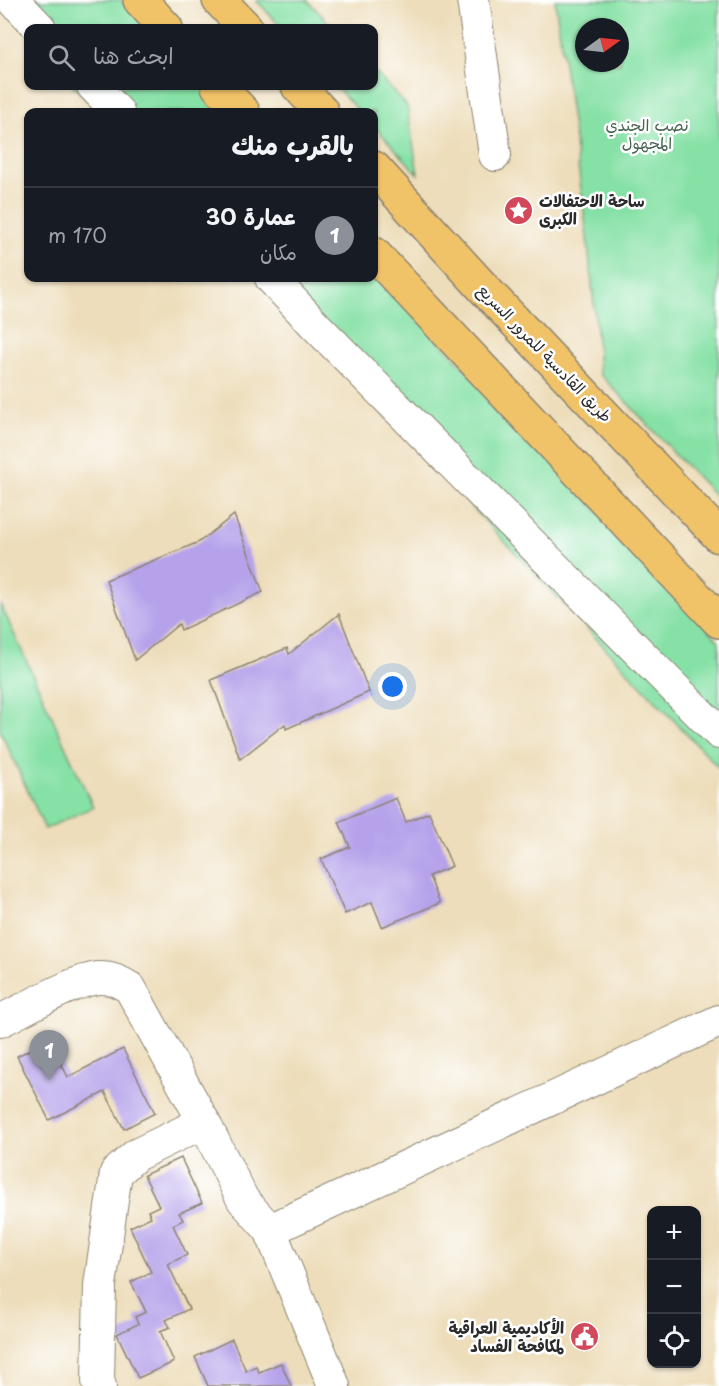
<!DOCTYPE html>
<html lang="ar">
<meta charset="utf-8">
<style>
:root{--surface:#171b24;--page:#20242c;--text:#f1f3f6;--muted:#9ea1a6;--line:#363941;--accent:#8c9099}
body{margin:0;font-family:"Playpen Sans","Playpen Sans Arabic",sans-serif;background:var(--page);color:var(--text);direction:rtl}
.controls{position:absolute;right:18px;bottom:18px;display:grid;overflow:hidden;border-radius:12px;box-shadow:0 2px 4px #0004}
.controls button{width:54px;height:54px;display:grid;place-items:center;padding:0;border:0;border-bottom:2px solid var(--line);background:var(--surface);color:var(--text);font:30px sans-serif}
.compass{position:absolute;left:575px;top:18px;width:54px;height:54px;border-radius:50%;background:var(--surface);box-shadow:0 2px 4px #0004;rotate:75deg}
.you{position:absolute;left:393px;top:687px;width:21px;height:21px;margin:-15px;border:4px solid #fff;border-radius:50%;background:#1a73e8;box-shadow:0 0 0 9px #1a73e833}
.badge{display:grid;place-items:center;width:39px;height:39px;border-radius:50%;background:var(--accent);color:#fff;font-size:20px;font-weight:700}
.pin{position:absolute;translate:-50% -50px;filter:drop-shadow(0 2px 3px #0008)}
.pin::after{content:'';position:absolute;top:32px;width:21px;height:18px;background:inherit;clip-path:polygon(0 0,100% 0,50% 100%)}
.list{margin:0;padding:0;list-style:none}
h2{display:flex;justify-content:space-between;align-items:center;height:78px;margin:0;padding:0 24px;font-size:26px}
h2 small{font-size:20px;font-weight:400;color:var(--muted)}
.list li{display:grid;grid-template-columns:39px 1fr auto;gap:18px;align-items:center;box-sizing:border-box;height:96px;padding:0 24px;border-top:2px solid var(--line)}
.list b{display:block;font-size:22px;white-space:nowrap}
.list p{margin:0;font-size:20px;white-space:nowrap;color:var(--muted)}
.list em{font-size:20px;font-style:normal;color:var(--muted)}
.icon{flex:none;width:33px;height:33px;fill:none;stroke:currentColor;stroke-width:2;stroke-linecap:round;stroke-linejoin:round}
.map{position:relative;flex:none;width:719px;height:1386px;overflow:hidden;direction:ltr}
.search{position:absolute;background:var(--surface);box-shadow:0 2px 4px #0004;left:24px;top:24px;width:354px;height:66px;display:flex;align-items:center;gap:15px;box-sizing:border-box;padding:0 21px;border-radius:12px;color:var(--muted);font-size:22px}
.panel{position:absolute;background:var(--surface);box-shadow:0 2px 4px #0004;left:24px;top:108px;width:354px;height:174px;border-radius:12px;direction:rtl}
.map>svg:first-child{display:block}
</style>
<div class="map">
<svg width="719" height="1386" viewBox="0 0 719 1386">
<rect width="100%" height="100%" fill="#fff"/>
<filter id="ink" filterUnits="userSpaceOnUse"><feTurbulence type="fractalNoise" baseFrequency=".0167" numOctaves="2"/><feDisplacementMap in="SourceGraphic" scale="12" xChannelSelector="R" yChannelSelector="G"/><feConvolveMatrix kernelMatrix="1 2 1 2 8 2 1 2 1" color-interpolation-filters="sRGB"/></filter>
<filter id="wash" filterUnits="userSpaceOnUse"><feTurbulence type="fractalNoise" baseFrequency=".008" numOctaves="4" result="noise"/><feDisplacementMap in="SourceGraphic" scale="24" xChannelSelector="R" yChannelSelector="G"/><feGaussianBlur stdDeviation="1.35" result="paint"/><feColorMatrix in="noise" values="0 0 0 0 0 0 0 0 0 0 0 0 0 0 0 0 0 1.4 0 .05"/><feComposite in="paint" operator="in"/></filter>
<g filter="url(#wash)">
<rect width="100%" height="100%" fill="#edddba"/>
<g fill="#86e1a6" stroke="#588668" stroke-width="1.5" fill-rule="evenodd">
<polygon points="0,0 121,0 147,28 28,28"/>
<polygon points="256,0 307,0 334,28 282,28"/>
<path d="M 555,0 L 719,0 L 719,500 L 599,373 C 592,248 572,124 555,0 ZM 584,27 L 620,27 L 620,63 L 584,63 Z"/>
<polygon points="374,71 407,106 418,174 374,126 374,112 360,112 335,86 374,86"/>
<polygon points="73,86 201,86 226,112 99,112"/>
<polygon points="374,271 719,641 719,768 255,278 374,278"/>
<polygon points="0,603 93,807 45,829 0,730"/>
</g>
<g id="blocks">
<g fill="#b5a2ea">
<polygon points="234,515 263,592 181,630 179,624 135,660 106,580 199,542"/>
<polygon points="339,614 369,692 286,729 285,724 240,759 211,680 287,648 289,654"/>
<polygon points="396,798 406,822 429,812 452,866 429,876 440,903 382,927 372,902 345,914 321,859 350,847 339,822"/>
<polygon points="49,1040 68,1077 123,1049 155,1113 124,1129 105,1092 49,1120 17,1056"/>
<polygon points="181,1158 202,1203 179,1213 183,1220 173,1225 187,1255 168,1264 189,1309 166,1320 170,1327 160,1331 174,1362 138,1378 117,1334 138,1324 135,1317 146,1312 131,1282 151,1272 130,1227 151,1217 148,1211 159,1206 144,1175"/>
<polygon points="232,1339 246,1371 256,1366 259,1372 281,1363 291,1386 208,1386 195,1357"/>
</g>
</g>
</g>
<g filter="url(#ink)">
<use href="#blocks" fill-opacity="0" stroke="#8c8472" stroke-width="1.5"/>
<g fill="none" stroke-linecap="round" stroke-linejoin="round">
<defs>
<g id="minor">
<polyline points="13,0 40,28"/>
<polyline points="473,0 495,155"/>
<polyline points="93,86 118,112"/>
<polyline points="271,278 316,326 719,733"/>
<path d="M 0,1021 C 25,1009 74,980 99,978 C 111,977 121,982 130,988 L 204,1122 L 243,1200 L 270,1230 L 334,1386"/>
<polyline points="270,1230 719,1021"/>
<polyline points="100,1386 98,1381 100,1285 116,1173 136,1155 204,1122"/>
</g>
<g id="highway">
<polyline points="140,0 166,28"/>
<polyline points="219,0 246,28"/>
<polyline points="218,86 243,112"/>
<polyline points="298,86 322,112"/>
<polyline points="374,168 488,293 719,536"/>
<polyline points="374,254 719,621"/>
</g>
</defs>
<use href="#minor" stroke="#8c8472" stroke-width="34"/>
<use href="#highway" stroke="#8c8472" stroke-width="36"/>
<use href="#minor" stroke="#fff" stroke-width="32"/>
<use href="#highway" stroke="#f1c369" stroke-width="33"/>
</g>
</g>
<defs>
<symbol id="sight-disc" viewBox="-11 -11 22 22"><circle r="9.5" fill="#d1495b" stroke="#fff"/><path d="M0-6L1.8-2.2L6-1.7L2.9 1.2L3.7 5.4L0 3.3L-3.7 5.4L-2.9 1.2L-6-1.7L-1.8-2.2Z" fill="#fff"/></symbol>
<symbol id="civic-disc" viewBox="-11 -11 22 22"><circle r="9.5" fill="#d1495b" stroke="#fff"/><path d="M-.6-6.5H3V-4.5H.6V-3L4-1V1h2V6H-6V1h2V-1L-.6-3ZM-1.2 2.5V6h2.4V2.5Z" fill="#fff"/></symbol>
</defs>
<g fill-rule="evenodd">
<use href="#sight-disc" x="502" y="194" width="33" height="33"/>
<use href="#civic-disc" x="568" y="1320" width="33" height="33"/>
</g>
<g text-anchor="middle" stroke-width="5" stroke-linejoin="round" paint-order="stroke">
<g font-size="16" fill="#466250" stroke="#fff">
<text x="647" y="131">نصب الجندي<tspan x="647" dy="18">المجهول</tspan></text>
</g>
<g font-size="16" font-weight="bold" fill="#2b2b2b" stroke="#fff" text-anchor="start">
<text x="539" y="207">ساحة الاحتفالات<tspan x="539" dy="18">الكبرى</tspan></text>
<text x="564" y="1334" text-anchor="end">الأكاديمية العراقية<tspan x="564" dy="18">لمكافحة الفساد</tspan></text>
</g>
<g font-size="16" fill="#2b2b2b" stroke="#fff">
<text transform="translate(545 353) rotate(46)" y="6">طريق القادسية للمرور السريع</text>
</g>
</g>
</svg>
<div class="controls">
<button>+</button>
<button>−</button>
<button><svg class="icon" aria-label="locate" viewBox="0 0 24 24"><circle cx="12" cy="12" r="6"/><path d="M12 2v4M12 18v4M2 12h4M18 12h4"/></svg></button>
</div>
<svg class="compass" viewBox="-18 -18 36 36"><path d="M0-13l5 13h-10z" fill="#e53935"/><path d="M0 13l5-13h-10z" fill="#9ea1a6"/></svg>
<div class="you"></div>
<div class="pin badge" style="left:49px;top:1080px">1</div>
<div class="search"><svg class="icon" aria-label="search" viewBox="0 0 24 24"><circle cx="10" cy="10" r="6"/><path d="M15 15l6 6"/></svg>ابحث هنا</div>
<section class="panel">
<h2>بالقرب منك<small></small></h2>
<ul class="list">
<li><span class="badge">1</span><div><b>عمارة 30</b><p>مكان</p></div><em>170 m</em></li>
</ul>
</section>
</div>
